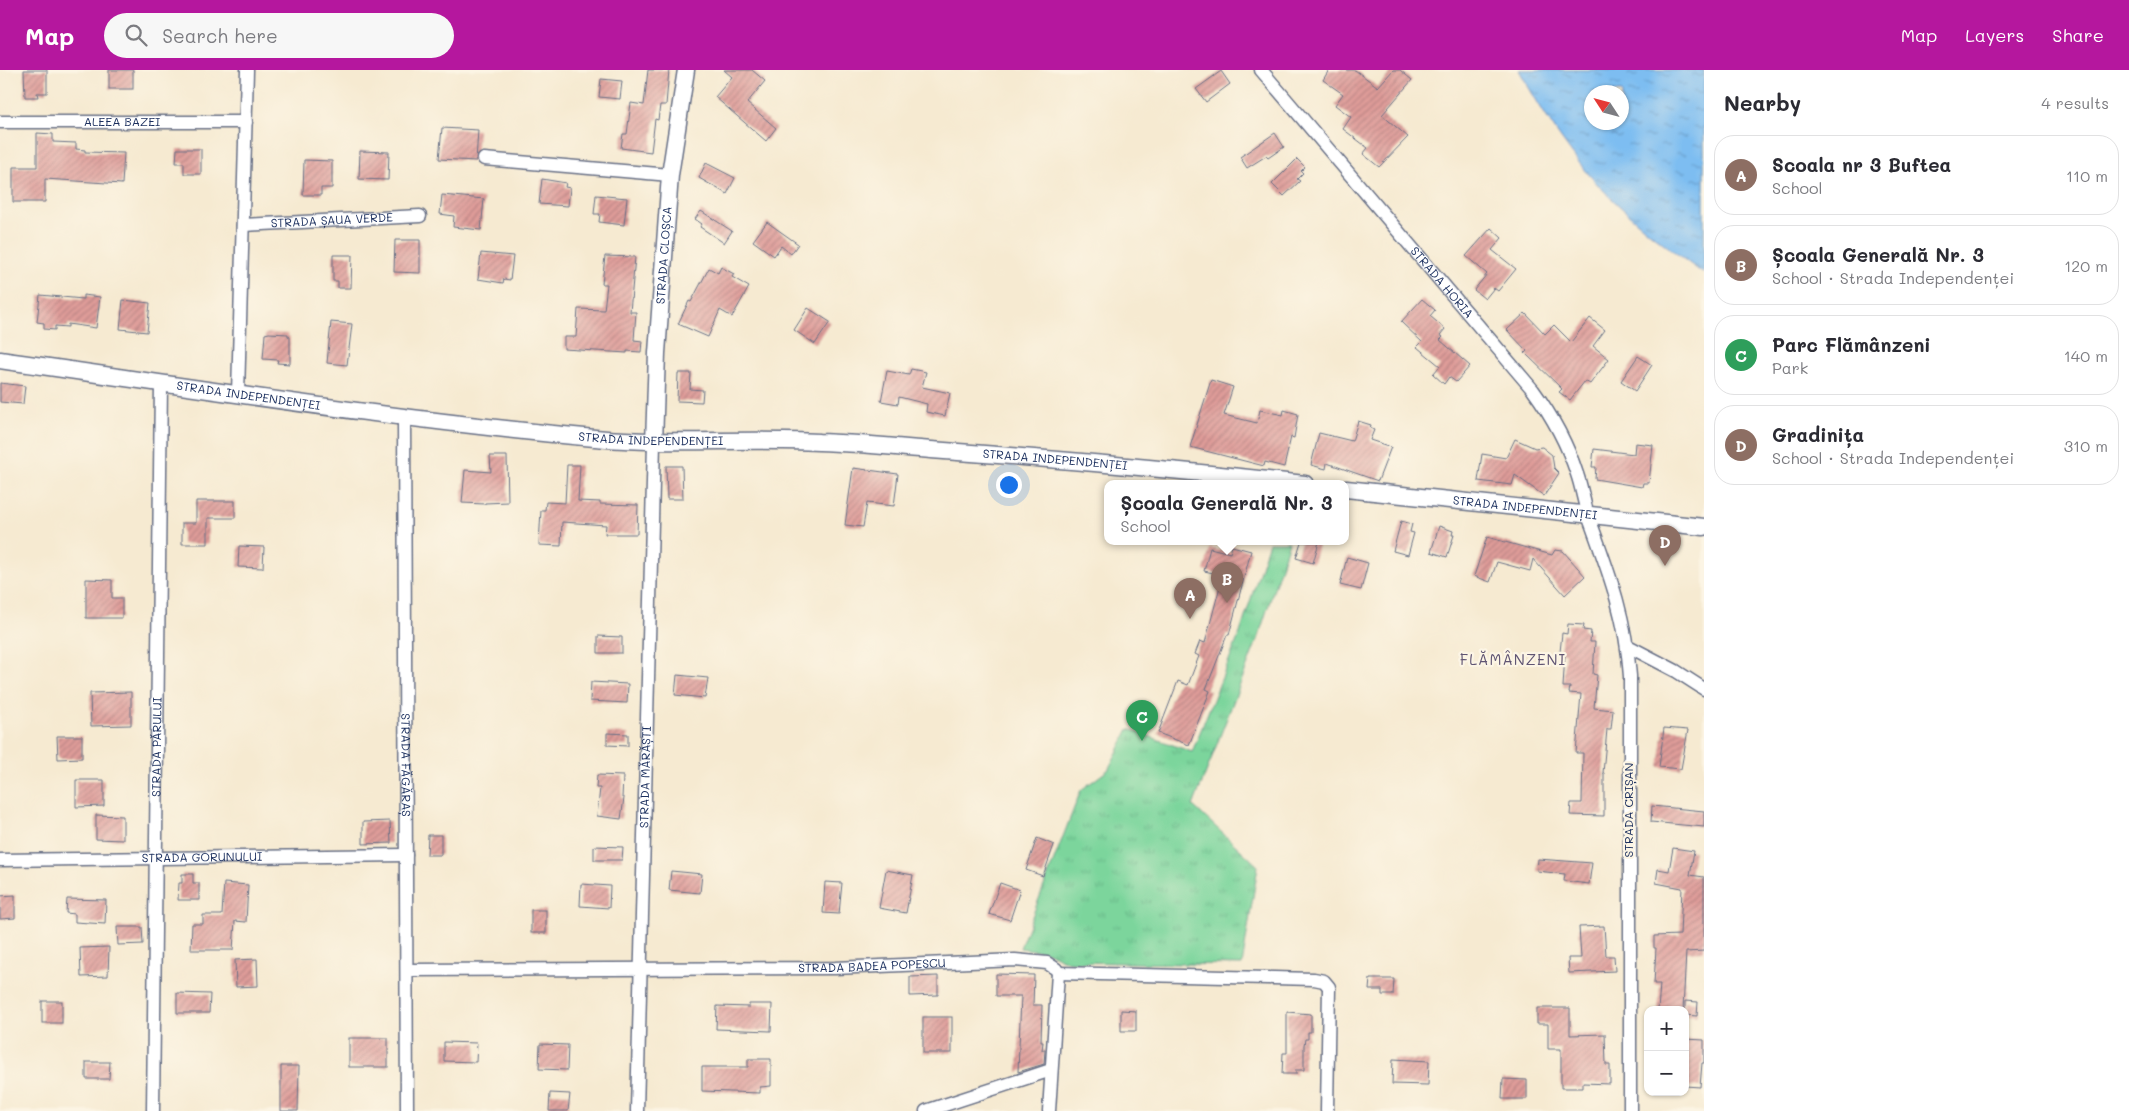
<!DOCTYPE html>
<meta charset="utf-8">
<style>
:root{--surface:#fff;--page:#f7f7f7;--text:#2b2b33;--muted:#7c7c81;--line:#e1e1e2;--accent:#b5179e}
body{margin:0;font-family:Mali,sans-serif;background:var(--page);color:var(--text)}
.controls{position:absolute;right:15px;bottom:15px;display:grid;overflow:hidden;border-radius:10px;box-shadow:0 1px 4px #0004}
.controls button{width:45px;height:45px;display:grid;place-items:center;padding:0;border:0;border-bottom:1px solid var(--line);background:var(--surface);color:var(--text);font:25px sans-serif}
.compass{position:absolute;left:1584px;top:15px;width:45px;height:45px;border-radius:50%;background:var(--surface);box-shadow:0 1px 4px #0004;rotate:306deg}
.you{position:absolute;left:1008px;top:414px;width:18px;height:18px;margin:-12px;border:4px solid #fff;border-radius:50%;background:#1a73e8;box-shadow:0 0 0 8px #1a73e833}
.badge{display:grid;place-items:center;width:32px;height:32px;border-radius:50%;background:var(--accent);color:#fff;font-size:16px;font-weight:700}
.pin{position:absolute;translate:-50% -41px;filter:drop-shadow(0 1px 2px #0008)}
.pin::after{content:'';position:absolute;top:26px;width:18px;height:15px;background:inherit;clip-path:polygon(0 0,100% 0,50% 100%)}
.popup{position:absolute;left:1104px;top:410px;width:245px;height:65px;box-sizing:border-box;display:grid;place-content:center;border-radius:10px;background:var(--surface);filter:drop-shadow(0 1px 4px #0005);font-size:16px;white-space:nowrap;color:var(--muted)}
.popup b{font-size:19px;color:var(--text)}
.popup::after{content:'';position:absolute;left:50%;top:100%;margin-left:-10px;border:10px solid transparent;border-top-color:var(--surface)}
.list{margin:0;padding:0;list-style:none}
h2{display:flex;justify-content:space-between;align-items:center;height:65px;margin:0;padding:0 20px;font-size:21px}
h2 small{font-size:16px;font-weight:400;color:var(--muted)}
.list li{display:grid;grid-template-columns:32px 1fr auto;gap:15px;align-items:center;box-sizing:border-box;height:80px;margin:0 10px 10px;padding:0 10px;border:1px solid var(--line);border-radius:20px}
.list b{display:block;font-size:19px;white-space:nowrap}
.list p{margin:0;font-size:16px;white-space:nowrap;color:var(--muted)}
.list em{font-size:16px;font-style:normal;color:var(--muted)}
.icon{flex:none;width:28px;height:28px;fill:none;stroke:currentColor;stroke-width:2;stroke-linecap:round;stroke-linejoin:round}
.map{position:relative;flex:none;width:1704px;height:1041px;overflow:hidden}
header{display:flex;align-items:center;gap:30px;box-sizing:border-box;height:70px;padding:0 25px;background:var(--accent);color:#fff}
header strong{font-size:24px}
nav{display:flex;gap:28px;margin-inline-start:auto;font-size:18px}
.search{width:350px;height:45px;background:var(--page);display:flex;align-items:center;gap:12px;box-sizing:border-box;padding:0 18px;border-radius:28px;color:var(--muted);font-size:19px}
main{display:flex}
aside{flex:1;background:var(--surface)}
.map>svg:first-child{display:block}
</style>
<header>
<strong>Map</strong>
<div class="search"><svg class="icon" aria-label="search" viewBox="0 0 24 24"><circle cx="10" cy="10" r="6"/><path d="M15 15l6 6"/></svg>Search here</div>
<nav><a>Map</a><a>Layers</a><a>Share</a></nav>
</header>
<main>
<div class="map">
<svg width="1704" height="1041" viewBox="0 0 1704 1041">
<defs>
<pattern id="park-tufts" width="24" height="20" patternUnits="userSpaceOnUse" patternTransform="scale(1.25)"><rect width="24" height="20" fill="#7bd59c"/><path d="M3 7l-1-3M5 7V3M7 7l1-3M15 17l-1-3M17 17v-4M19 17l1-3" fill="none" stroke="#6ab789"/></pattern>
<pattern id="water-ripples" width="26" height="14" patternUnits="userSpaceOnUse" patternTransform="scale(1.25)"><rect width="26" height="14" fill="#7dbdf1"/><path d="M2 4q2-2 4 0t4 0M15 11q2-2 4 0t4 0" fill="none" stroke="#669ac6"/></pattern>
<pattern id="building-hatch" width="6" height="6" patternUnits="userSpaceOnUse" patternTransform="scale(1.25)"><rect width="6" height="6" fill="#df9c99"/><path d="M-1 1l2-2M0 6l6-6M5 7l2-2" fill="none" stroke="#b48080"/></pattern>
</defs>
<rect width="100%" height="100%" fill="#fcf5e5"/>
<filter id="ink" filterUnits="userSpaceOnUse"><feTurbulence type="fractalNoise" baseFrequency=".02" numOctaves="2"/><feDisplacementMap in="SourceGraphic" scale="10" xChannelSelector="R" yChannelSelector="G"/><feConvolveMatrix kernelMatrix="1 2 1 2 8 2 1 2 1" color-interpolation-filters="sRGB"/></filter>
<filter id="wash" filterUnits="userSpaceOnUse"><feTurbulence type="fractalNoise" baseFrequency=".0096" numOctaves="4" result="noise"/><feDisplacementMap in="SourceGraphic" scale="20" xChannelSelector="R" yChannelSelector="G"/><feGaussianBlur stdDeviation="1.12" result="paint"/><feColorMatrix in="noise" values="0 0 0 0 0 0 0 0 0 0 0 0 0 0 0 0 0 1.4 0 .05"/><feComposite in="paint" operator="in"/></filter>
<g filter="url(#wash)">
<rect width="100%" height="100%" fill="#f6ead1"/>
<polygon fill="url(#park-tufts)" stroke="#4b827d" points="1269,472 1289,472 1258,568 1193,736 1258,796 1242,895 1069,892 1048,882 1020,878 1081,720 1108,700 1129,659 1192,682 1240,563"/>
<path fill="url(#water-ripples)" stroke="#4c76a8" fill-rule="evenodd" d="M 1519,0 L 1704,0 L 1704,204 C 1671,180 1639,155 1610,127 C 1572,90 1544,45 1519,0 ZM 1592,22 L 1622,22 L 1622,52 L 1592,52 Z"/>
<g id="blocks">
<g fill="url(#building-hatch)">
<polygon points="24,0 47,0 47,23 37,23 38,27 25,27"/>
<rect x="109" y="0" width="24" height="19"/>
<polygon points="648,0 669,0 666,35 660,35 658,50 655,49 651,82 621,78 623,64 627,64 631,33 644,35"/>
<polygon points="724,0 752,0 765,11 747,33 776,58 766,71 715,27 732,7"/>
<polygon points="1329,0 1355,0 1378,17 1393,0 1400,0 1412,10 1382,45 1408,67 1379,97 1363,84 1368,78 1343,59 1351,47 1335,35 1343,24 1323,10"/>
<polygon points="1221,1 1230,14 1206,32 1196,19"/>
<polygon points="601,9 622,11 620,29 599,27"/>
<polygon points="442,58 478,60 476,91 439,89"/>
<polygon points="37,63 53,64 53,72 76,73 76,79 85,80 85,82 124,83 122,114 45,109 45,132 13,132 13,97 37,97"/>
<polygon points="1275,63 1284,77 1268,88 1266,86 1247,98 1240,87"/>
<polygon points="177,79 201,79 201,104 184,104 184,93 176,93"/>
<polygon points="360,81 389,82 388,110 359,109"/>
<polygon points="1297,89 1305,97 1301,101 1303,103 1297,109 1300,111 1284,126 1272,114"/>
<polygon points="304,90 332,91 332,118 321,118 321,125 303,125"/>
<polygon points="706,93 735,108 727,124 699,108"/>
<polygon points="542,109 566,113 565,117 570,118 568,136 539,134"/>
<polygon points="442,125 484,129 481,160 453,157 454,146 440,144"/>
<polygon points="596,125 627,128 624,155 599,152 600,144 594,144"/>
<polygon points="701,141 732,161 724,173 700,157 702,154 695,149"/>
<polygon points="767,152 798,174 791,184 781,176 774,186 753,171"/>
<polygon points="1491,158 1502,168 1492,180 1516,199 1498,221 1494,218 1485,229 1474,220 1487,204 1466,186"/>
<polygon points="395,170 420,170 420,203 394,202"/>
<polygon points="481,183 513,186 510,210 504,209 503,213 478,209"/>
<polygon points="333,185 352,185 351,218 338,218 338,211 333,211"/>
<polygon points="605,186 635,187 630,242 636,242 634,270 642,271 641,282 627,281 627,283 564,279 564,267 576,267 578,239 604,240 607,214 602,214"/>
<polygon points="721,197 734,204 732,207 749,217 732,247 720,240 708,267 678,254 689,231 691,232 709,198 718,203"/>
<polygon points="40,225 83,229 83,225 100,227 96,258 68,254 68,257 55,256 55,260 44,259 44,253 37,252"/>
<polygon points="1422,229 1435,240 1430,246 1445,259 1440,265 1443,267 1440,270 1470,296 1456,312 1449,307 1444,314 1433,304 1440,296 1417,277 1422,272 1401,252"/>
<polygon points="123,230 150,233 147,262 120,259"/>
<polygon points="808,238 830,252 815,274 794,260"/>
<polygon points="1525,243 1545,264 1554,255 1571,272 1590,248 1605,260 1593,276 1609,289 1590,314 1585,311 1570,330 1559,322 1562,319 1525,283 1527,281 1507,260"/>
<polygon points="331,252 352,254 347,295 327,293"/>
<polygon points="269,263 288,264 288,266 290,267 290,294 277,293 278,290 263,289 265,264"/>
<polygon points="1638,286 1652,295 1635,321 1621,311"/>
<polygon points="911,299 926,302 922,317 950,323 945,346 926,342 927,334 899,327 898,334 881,331 887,301 909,305"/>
<polygon points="678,303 691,303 690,319 703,320 702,332 677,331"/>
<polygon points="1211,310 1233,317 1224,345 1257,353 1260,340 1283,345 1284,340 1298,344 1294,368 1291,367 1284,397 1265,392 1264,396 1190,377"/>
<polygon points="0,313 25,316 23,334 0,332"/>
<polygon points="1358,351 1371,355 1370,358 1374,360 1370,370 1391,377 1378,411 1327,393 1326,399 1311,395 1319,363 1352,371"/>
<polygon points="1515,369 1535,378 1542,377 1552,385 1554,398 1559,403 1544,426 1515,405 1512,415 1478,411 1482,384 1506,388"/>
<polygon points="1635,373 1653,375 1649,413 1643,413 1642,417 1595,409 1596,397 1592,397 1594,379 1634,384"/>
<polygon points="490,386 507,386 508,432 485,433 485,434 462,433 465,400 491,402"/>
<polygon points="567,395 580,395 578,431 600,432 600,434 638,435 637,464 605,464 606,455 562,452 561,476 539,475 541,440 545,440 546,432 565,433"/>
<polygon points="666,396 682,396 683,429 667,429"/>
<polygon points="853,398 898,404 894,436 867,433 863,457 845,455"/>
<polygon points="196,431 235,431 235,448 208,448 208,474 182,474 182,453 196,453"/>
<polygon points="1401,451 1412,454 1410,462 1414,463 1408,485 1393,481"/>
<polygon points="1439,456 1453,461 1452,465 1454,465 1447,487 1431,482"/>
<polygon points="1487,467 1552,485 1555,480 1563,481 1585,506 1565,525 1533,489 1530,501 1497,492 1490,512 1474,506"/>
<polygon points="1301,472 1319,472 1313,493 1296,488"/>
<polygon points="239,476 264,477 263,498 238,497"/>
<polygon points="1232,476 1251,481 1229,565 1227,565 1206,619 1210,621 1189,675 1158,663 1178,611 1188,615 1199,586 1195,584 1200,571 1205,573 1223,505 1204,501 1210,478 1230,483"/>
<polygon points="1347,487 1368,493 1361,520 1340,515"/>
<polygon points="86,509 112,510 112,528 122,528 122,548 86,548"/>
<polygon points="1568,554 1584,555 1583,560 1591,561 1590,572 1595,572 1593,604 1597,605 1594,638 1613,640 1611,659 1607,659 1603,703 1604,703 1604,746 1570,745 1571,733 1582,733 1583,683 1576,683 1581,624 1569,623 1570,617 1563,617 1565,583 1560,582 1562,563 1567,564"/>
<polygon points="598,566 622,567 622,583 598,583"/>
<polygon points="677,605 708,608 705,628 675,625"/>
<polygon points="591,612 628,614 627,633 590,631"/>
<polygon points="131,622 131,655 91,656 90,623"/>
<polygon points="1664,658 1688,660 1681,699 1659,697"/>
<polygon points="607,663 628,664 628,676 607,675"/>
<polygon points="57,666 82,666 82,688 58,689"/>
<polygon points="597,705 623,706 622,728 624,728 621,749 597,746 600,718 596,718"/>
<polygon points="76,710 104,710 104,736 76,737"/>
<polygon points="1652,736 1704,741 1704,757 1651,752"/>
<polygon points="96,745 123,746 123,770 96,769"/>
<polygon points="390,751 391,773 363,774 363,752"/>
<polygon points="428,765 441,765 441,785 427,785"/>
<polygon points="1037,768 1054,775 1043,806 1026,800"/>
<polygon points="594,776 623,777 622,790 594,790"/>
<polygon points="1673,778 1694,781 1690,805 1704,807 1704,881 1686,882 1683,940 1658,940 1660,914 1654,914 1656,878 1654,878 1654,866 1680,865 1682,818 1656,813 1658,799 1669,801"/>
<polygon points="1538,789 1592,793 1589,814 1564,811 1565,804 1537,801"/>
<polygon points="886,800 913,805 906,843 879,838"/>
<polygon points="671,801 702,804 700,823 669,820"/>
<polygon points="182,804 193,804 193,813 199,813 199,830 178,830 179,813 182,813"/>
<polygon points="825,812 842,813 839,844 823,843"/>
<polygon points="224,813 248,815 246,852 235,851 233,880 191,880 192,854 203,854 203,845 222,845"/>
<polygon points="1000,813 1020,820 1010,850 989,844"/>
<polygon points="581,814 610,816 609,838 580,836"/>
<polygon points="15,825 15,848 0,849 0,826"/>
<polygon points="67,829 106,830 105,854 75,852 75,844 66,843"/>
<rect x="531" y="840" width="15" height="23"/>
<polygon points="1604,856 1606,886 1614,886 1615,901 1569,903 1568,888 1581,888 1579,857"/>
<polygon points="117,857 142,857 143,874 118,875"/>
<polygon points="109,877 108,906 81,907 80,878"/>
<polygon points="257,889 258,916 236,917 235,890"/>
<polygon points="996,904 1034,905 1033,935 1042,935 1041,972 1043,972 1042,980 1045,980 1044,994 1018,1002 1021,926 996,926"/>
<polygon points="938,906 938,925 910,926 910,907"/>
<polygon points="1370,909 1394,909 1393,925 1382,925 1382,920 1369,920"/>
<polygon points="177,923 210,924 209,943 177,943"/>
<rect x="42" y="931" width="20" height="22"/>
<polygon points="1685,931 1698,932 1697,946 1685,945"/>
<polygon points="749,934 772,934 771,961 716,959 717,936 749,937"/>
<polygon points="1537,938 1570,938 1570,965 1605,964 1606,995 1610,995 1610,1014 1583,1013 1583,1018 1561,1018 1561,979 1548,979 1548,954 1537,954"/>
<polygon points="1121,940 1136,941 1136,961 1121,961"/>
<polygon points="1287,942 1311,944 1311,962 1308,962 1308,969 1305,969 1304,975 1304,1000 1296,1000 1296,1004 1282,1004 1283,983 1287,983"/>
<rect x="923" y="947" width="29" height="36"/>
<rect x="349" y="968" width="39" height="29"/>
<polygon points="1685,969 1704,970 1704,993 1702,993 1700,1017 1685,1016"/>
<polygon points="444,972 477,973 476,992 444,991"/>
<polygon points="540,974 568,975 567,1000 539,999"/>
<polygon points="748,989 771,989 771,1016 760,1017 760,1023 702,1021 702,997 748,997"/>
<polygon points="1393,989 1429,991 1428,1015 1392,1014"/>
<polygon points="86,992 110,992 109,1009 86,1009"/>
<polygon points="281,996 299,996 298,1041 281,1041"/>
<polygon points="1503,1009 1527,1010 1527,1029 1502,1029"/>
<polygon points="550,1023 570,1024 568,1041 549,1041"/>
</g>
</g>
</g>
<g filter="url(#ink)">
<use href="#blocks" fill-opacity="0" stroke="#687086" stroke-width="1"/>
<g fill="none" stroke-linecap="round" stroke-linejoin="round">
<defs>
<g id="minor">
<path id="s1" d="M 1261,0 L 1533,320 C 1552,346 1567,373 1577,404 C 1582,418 1584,434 1589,448 C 1609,503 1626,547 1630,606 L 1630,1041"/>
<path id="s2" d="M 0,52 L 246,52"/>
<polyline points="484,89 670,105"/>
<path id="s3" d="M 243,155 L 420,146"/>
<polyline points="238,324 247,0"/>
<path id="s4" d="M 404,347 L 407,1041"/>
<polyline points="1628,576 1676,601 1704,619"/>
<path id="s5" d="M 0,790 L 406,785"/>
<path id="s6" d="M 407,900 L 835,898 L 1015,890 L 1047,893 L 1056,899 L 1058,903"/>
<polyline points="1058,903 1314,909 1324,911 1329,917 1327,1041"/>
<path id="s7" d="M 153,1041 L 161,313"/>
<path id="s8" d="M 637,1041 L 654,373"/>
<polyline points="926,1041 1051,1000"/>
<polyline points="1049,1041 1058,903"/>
</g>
<g id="tertiary">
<path id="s9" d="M 0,290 C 198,318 396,350 595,368 C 670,375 744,368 819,372 C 856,373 894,377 931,380 C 1056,389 1181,400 1305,414"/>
<path id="s10" d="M 654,373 L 657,283 L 670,105 L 686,0"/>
<path id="s11" d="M 1346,419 L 1704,457"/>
</g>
</defs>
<use href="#minor" stroke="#687086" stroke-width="15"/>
<use href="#tertiary" stroke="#687086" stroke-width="19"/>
<use href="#minor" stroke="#fff" stroke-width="12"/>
<use href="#tertiary" stroke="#fff" stroke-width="16"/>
</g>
</g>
<g text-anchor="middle" stroke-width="4.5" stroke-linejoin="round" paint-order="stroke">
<g font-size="12" fill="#1b2f5e" stroke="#fcf5e5">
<text dy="4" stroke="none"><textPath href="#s2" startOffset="122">ALEEA BAZEI</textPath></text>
<text dy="4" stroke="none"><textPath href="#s3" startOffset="89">STRADA ȘAUA VERDE</textPath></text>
<text dy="4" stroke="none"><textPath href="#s10" startOffset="188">STRADA CLOȘCA</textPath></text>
<text dy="4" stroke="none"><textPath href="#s1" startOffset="279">STRADA HORIA</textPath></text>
<text dy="4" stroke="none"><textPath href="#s9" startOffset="251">STRADA INDEPENDENȚEI</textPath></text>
<text dy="4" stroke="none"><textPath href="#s9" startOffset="656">STRADA INDEPENDENȚEI</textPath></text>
<text dy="4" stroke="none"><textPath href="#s9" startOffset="1061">STRADA INDEPENDENȚEI</textPath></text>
<text dy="4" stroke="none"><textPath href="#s11" startOffset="180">STRADA INDEPENDENȚEI</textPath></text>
<text dy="4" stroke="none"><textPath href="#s7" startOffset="364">STRADA PĂRULUI</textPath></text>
<text dy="4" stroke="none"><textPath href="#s4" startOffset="348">STRADA FĂGĂRAȘ</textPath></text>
<text dy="4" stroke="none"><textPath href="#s8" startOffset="334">STRADA MĂRĂȘTI</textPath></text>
<text transform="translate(1629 740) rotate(-90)" y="4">STRADA CRIȘAN</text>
<text dy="4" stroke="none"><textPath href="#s5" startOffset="202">STRADA GORUNULUI</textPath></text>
<text dy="4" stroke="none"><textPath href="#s6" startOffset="465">STRADA BADEA POPESCU</textPath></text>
</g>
<g font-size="15" letter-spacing="1" fill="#605573" stroke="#fcf5e5">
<text x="1513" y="595">FLĂMÂNZENI</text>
</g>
</g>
</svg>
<div class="controls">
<button>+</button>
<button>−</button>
</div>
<svg class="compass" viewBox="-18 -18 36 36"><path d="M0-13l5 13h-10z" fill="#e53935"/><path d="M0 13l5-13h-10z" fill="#7c7c81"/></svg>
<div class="you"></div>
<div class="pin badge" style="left:1190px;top:549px;background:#8d6e63">A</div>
<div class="pin badge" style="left:1227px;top:533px;background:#8d6e63">B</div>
<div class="popup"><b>Școala Generală Nr. 3</b>School</div>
<div class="pin badge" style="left:1142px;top:671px;background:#2e9e5b">C</div>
<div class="pin badge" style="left:1665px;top:496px;background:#8d6e63">D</div>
</div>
<aside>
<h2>Nearby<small>4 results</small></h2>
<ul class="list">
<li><span class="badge" style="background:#8d6e63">A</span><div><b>Scoala nr 3 Buftea</b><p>School</p></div><em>110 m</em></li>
<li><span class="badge" style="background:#8d6e63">B</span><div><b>Școala Generală Nr. 3</b><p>School · Strada Independenței</p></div><em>120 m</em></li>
<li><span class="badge" style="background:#2e9e5b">C</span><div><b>Parc Flămânzeni</b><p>Park</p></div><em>140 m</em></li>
<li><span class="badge" style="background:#8d6e63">D</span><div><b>Gradinița</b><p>School · Strada Independenței</p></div><em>310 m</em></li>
</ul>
</aside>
</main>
